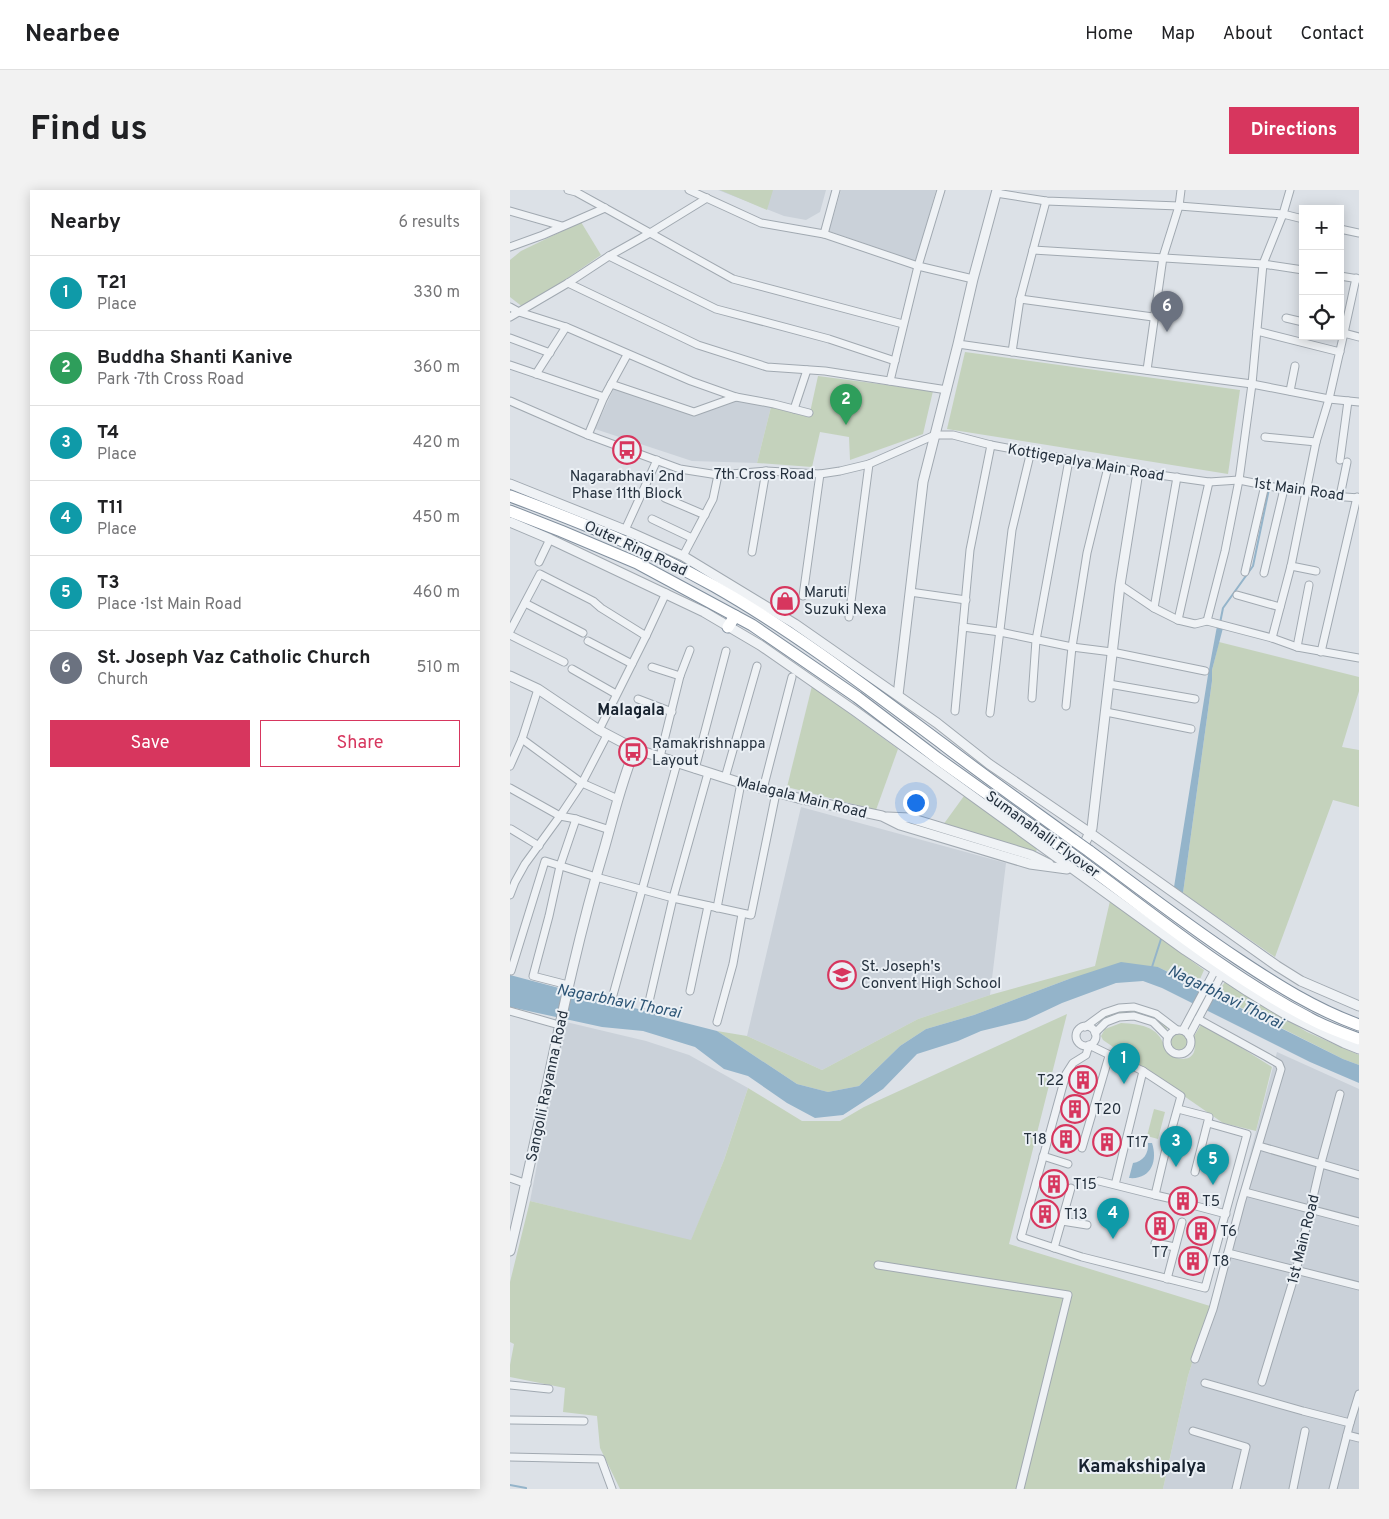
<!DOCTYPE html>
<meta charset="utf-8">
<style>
:root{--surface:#fff;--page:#f2f2f2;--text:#202124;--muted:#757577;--line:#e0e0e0;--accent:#d7365e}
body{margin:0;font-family:Overpass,sans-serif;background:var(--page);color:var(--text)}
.controls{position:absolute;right:15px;top:15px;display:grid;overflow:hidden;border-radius:0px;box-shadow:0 2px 12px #0003}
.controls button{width:45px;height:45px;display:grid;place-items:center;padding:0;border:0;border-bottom:1px solid var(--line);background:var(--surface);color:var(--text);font:25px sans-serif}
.you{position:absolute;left:405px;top:612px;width:18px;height:18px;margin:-12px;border:4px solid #fff;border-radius:50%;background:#1a73e8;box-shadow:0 0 0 8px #1a73e833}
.badge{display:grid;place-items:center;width:32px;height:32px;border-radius:50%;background:var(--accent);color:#fff;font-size:16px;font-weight:700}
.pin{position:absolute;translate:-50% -41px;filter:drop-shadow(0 1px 2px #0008)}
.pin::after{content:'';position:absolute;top:26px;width:18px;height:15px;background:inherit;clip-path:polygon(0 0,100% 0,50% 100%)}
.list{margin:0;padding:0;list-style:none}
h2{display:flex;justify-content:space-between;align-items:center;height:65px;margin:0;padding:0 20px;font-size:21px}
h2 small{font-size:16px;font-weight:400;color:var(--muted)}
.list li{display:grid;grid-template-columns:32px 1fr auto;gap:15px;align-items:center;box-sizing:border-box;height:75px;padding:0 20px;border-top:1px solid var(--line)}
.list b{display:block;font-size:19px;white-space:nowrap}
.list p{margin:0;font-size:16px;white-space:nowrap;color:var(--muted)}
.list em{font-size:16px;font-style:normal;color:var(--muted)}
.actions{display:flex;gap:10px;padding:15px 20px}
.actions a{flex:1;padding:11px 0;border:1px solid var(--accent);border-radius:0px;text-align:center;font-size:18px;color:var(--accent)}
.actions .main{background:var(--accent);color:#fff}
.icon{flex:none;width:28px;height:28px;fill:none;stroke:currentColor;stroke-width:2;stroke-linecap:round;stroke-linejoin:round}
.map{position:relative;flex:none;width:849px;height:1299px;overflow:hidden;border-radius:0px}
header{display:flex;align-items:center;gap:30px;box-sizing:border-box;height:70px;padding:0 25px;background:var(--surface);border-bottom:1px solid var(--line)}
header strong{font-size:24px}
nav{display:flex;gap:28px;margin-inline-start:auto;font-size:18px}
.intro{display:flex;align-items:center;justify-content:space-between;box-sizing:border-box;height:120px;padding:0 30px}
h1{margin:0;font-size:35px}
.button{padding:12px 22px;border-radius:0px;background:var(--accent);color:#fff;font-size:18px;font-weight:700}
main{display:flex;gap:30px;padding:0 30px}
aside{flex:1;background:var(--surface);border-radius:0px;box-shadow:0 2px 12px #0003}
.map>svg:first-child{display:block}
</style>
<header>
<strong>Nearbee</strong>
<nav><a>Home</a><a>Map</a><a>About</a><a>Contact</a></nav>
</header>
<div class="intro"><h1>Find us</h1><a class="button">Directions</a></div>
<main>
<aside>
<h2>Nearby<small>6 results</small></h2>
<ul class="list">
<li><span class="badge" style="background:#0f9aa8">1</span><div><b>T21</b><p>Place</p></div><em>330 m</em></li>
<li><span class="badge" style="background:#2e9e5b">2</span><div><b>Buddha Shanti Kanive</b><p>Park · 7th Cross Road</p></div><em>360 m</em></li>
<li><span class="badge" style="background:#0f9aa8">3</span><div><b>T4</b><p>Place</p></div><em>420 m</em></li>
<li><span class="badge" style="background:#0f9aa8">4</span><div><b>T11</b><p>Place</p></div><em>450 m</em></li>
<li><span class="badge" style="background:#0f9aa8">5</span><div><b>T3</b><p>Place · 1st Main Road</p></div><em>460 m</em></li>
<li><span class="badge" style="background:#6b7280">6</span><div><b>St. Joseph Vaz Catholic Church</b><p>Church</p></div><em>510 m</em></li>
</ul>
<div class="actions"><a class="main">Save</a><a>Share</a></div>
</aside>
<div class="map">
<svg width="849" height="1299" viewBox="0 0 849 1299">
<rect width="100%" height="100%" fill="#dce1e7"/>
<g fill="#cad1d9">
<polygon points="208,0 316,0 310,22 296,30 274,26"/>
<polygon points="331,0 426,0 410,58 405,71 319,41"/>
<polygon points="104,198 184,225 227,210 261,217 247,273 182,271 85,239"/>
<polygon points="291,617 496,673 480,805 408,829 312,880 237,846"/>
<polygon points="56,832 136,851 179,865 238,898 214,970 181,1051 20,1011 50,856"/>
<polygon points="767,862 849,899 849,1299 653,1299 678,1186 700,1116"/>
</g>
<g fill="#c4d2bc">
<polygon points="210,0 263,0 257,20"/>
<polygon points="71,32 91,65 14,118 0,107 0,70 11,61"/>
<polygon points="455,162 730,200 718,284 437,239"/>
<polygon points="308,186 423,201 413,244 340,270 339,247 310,242 302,277 247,273 261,217 299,227"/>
<polygon points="709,452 849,487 849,501 832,557 849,560 849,617 823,610 765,767 673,703 702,491 702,480"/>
<polygon points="302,496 388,559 366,620 277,597"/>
<polygon points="454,606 527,658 526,662 433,635"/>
<polygon points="600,711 694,780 687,796 648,777 559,789 464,825 416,839 390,856 349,896 318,902 287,894 207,841 237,846 312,880 408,829 480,805 585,776"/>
<polygon points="715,792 797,842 849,865 849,875 833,869 706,805"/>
<path d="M 610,820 C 630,820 642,824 658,837 L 656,840 C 652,837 649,832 644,830 C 627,821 604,820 588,833 L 587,831 L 595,825 Z"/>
<polygon points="557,824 499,1054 700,1116 678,1186 653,1299 110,1299 90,1258 87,1226 53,1222 55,1198 0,1187 0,1175 4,1154 0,1152 0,1092 20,1011 181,1050 214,970 238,898 292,931 330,931 354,917"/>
<path d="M 611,833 C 633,834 651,837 656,862 C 670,874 691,871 683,848 L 692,833 L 762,877 L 746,941 L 713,933 L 593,850 L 591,846 L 595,839 Z"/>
<circle cx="669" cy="852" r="8"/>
<polygon points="644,919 655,922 648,949 637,946"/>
</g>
<g fill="#94b4ca">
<polygon points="707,436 713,438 702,480 702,491 673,703 664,697 698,485"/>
<polygon points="611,772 648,777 833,869 849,875 849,893 800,872 652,798 633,791 606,793 552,813 516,830 471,841 448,851 407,864 373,899 333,925 305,928 277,913 238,886 214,879 185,857 133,841 92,837 0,817 0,785 132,820 156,828 207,841 287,894 318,902 349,896 390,856 416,839 464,825 559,789"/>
<path d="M 638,953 L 642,953 C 648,971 641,990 619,988 L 623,973 C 633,972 639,963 638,953 Z"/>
</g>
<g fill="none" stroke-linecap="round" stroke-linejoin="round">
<g stroke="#94b4ca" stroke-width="2">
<polyline points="710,433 713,418 743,376 759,299"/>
<polyline points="642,777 651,749"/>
<polyline points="0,1295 16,1298 16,1299"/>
</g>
<defs>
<g id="minor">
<polyline points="58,0 66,2 95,18 223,89 393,134"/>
<polyline points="179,0 251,33 314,44 326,0"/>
<polyline points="486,3 536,11 669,16 773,24 793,29"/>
<polyline points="0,21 52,36"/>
<polyline points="830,39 849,43"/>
<polyline points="314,44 408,76 463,89"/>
<polyline points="0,57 33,45 95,18"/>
<polyline points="523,60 753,74 793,80"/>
<polyline points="99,66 206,119 319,149 385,171"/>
<polyline points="830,86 849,89"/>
<polyline points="58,93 188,155 257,177 315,181 437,200"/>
<polyline points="510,109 643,127"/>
<polyline points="0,117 9,122 56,137 181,191 226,207 264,214 299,223"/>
<polyline points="0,127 58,93 99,66 140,43 197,8"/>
<polyline points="776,128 793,132"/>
<polyline points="747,141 830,162"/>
<polyline points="830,142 849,147"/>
<polyline points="0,148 40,163"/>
<polyline points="448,154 573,172 742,194 819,209 849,212"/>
<polyline points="502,162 510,109 536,11"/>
<polyline points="0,175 94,207"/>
<polyline points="637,180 653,67 669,16 671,0"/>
<polyline points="26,184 56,137"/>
<polyline points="380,191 408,76 431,0"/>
<polyline points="101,194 184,222 226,207"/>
<polyline points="780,201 785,176"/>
<polyline points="0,211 78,245 170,279 208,285 256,281 310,284 330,281 359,274 425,245 443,245 481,255 628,282 699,292 729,290 774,299 796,300 822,306 849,308"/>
<polyline points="284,219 297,180"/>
<polyline points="78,245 94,207 117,165"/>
<polyline points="755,247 806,252"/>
<polyline points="830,270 838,211"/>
<polyline points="830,306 837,272"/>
<polyline points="155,308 195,325"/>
<polyline points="142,329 182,348"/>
<polyline points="115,340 147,270"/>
<polyline points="242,362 256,281"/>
<polyline points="173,366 203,309 208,285"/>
<polyline points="29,372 40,349"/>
<polyline points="781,376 806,381"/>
<polyline points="735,382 755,295"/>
<polyline points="754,383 774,299"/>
<polyline points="610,395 644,418 668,430 685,434 697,431 762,448 787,457 849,468"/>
<polyline points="400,402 456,410"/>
<polyline points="727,405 770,417"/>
<polyline points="293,406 310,284"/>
<polyline points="15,413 73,443"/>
<polyline points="644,418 667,287"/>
<polyline points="339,427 359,274"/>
<polyline points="668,430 699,292"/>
<polyline points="697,431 715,361 729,290 742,194 753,74 773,24 780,0"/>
<polyline points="453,437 490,442 562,457 602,462 695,481"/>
<polyline points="0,441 30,384 83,411 91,418 136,446 156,403"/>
<polyline points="0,445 54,472"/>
<polyline points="762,448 781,376 806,252 819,209 834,143 846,88"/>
<polyline points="78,451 122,474"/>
<polyline points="787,457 799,395"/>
<polyline points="811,462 847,307"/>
<polyline points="142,477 170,486"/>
<polyline points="62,479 106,504"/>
<polyline points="599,494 685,509"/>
<polyline points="522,508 526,450 559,270"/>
<polyline points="128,509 162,522"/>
<polyline points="556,516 562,457 577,363 598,277"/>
<polyline points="445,521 460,360 481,255"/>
<polyline points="596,522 681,539"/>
<polyline points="480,523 502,340 521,261"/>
<polyline points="89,540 136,446"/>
<polyline points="12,549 72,593 108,609"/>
<polyline points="150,567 170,486 180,460"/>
<polyline points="0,576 12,549 28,499"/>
<polyline points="185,579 216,461"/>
<polyline points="215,588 247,476"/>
<polyline points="0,598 50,626 66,629"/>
<polyline points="253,599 282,487"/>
<polyline points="1,639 29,656"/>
<polyline points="0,705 5,692 15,674 50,626 72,593 97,545"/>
<polyline points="207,718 231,593"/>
<polyline points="1,781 35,671 86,687 163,708 241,725 266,603"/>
<polyline points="58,795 23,786 39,726 50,676 66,629 100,640"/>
<polyline points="180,801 198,716"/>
<polyline points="103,805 167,573"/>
<polyline points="138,816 163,708 198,583"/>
<polyline points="0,821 49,835"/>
<polyline points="207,832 223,774 232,724"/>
<circle cx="576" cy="846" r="10"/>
<polyline points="575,837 594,823 609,818 624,817 646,824 667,840"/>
<circle cx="669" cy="852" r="12"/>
<polyline points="673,840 705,780"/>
<polyline points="585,843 596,832 609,827 624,826 643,832 658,847"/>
<polyline points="679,846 712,784"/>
<polyline points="633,881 579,855 576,865 563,873 556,884 511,1047 572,1067 695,1098 737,944 698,933"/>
<polyline points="668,919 699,927 685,982"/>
<polyline points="749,956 849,985"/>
<polyline points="572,958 599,866"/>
<polyline points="533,966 558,974"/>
<polyline points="0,988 17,994"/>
<polyline points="589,991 645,1005 655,963 671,906 633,881 605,995"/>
<polyline points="735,1002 849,1032"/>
<polyline points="645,1005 658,1008"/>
<polyline points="686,1016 716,1024"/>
<polyline points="552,1031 577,1035"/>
<polyline points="645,1053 665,1057"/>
<polyline points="544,1058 561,998"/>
<polyline points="718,1063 849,1096"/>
<polyline points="368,1075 558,1105 510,1299"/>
<polyline points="657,1089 672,1032"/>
<polyline points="685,1169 703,1119 731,1013 771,879 769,874 757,867 688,829"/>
<polyline points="752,1192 786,1081 811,973 830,904"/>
<polyline points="695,1193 793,1221 840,1233"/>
<polyline points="0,1195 39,1199"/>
<polyline points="0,1230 74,1231"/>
<polyline points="683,1241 736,1257 726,1299"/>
<polyline points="837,1245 849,1248"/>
<polyline points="0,1267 91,1269 102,1299"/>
<polyline points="783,1299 795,1241"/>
<polyline points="823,1299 840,1233 849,1204"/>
</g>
<g id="tertiary">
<polyline points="0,294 115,340 173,366 285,434 427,533 479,574 580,643 767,776 791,791 849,816"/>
<polyline points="0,332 40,349 194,422 250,455 345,521 675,760 737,801 775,824 834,853 849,859"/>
<polyline points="0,486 28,499 89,540 125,559 231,593 288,608 372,626 390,635 520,674 557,679 561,676"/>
<polyline points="388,505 413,292 448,154 463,89 487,0"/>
<polyline points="377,627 400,628 521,665 539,674"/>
<polyline points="571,661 582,638 610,395 628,282"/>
<path d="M 0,1061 C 33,926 55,789 95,656 C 104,624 112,590 125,559"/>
</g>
<g id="trunk">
<path d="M 0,306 C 70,332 138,359 204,396 C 285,442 359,499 434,555 C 477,588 521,619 565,651"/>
<polyline points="0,321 51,341 127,373 242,435 347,507 427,568 560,663"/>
<polyline points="218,437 225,426"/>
<path d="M 579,661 C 629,698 677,735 728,769 C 767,795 805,819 849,835"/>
<path d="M 576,675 C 648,728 720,787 799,828 C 815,837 832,843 849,849"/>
</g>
</defs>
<use href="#minor" stroke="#a1a9b1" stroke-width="9"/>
<use href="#tertiary" stroke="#a1a9b1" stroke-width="11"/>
<use href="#trunk" stroke="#82909f" stroke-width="13"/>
<use href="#minor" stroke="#eff2f5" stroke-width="7"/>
<use href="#tertiary" stroke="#eff2f5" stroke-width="9"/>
<use href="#trunk" stroke="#fff" stroke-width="11"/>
<defs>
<g id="trunk-bridge">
<polyline points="565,651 579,661"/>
<polyline points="560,663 576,675"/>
</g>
</defs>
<use href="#trunk-bridge" stroke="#82909f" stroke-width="13" stroke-linecap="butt"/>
<use href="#trunk-bridge" stroke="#fff" stroke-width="11"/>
</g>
<defs>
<symbol id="bus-ring" viewBox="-11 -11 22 22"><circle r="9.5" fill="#ebf0f5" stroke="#d7365e" stroke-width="1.5"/><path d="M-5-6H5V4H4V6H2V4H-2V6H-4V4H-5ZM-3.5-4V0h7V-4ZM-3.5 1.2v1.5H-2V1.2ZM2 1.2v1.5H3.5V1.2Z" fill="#d7365e"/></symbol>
<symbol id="shop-ring" viewBox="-11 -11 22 22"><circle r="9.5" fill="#ebf0f5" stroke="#d7365e" stroke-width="1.5"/><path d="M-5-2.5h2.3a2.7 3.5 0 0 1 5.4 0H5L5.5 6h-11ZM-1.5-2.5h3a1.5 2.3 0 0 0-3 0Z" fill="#d7365e"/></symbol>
<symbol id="school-ring" viewBox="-11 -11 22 22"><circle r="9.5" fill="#ebf0f5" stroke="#d7365e" stroke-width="1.5"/><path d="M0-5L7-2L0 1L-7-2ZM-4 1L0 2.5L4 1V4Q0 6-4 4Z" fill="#d7365e"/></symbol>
<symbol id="building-ring" viewBox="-11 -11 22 22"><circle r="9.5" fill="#ebf0f5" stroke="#d7365e" stroke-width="1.5"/><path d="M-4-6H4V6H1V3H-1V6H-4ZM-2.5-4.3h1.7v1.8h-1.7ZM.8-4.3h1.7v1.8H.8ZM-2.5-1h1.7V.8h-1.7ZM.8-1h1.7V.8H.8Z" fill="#d7365e"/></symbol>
</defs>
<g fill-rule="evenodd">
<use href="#bus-ring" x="101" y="244" width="32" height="32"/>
<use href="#shop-ring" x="259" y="395" width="32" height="32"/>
<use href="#bus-ring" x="107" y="546" width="32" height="32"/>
<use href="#school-ring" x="316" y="769" width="32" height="32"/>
<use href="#building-ring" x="557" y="874" width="32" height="32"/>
<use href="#building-ring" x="549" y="903" width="32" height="32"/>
<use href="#building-ring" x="540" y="933" width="32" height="32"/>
<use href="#building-ring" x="581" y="936" width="32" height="32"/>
<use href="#building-ring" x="528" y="978" width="32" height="32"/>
<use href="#building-ring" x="657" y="995" width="32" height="32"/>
<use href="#building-ring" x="519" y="1008" width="32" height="32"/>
<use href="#building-ring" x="634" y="1020" width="32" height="32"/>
<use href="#building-ring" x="675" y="1025" width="32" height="32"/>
<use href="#building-ring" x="667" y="1055" width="32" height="32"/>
</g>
<g text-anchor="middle" stroke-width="4" stroke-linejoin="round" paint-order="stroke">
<g font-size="15" fill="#25313e" stroke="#ebf0f5">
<text transform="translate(576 272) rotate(10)" y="5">Kottigepalya Main Road</text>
<text x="254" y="289">7th Cross Road</text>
<text transform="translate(789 299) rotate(8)" y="5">1st Main Road</text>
<text transform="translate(126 358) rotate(25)" y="5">Outer Ring Road</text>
<text transform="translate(292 607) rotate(14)" y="5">Malagala Main Road</text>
<text transform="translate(533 644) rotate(36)" y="5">Sumanahalli Flyover</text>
<text transform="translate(37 896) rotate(-78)" y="5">Sangolli Rayanna Road</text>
<text transform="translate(793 1049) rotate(-76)" y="5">1st Main Road</text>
</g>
<g font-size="15" fill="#25313e" stroke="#ebf0f5" text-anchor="start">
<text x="117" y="291" text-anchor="middle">Nagarabhavi 2nd<tspan x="117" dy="17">Phase 11th Block</tspan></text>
<text x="294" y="407">Maruti<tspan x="294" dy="17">Suzuki Nexa</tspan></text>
<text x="142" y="558">Ramakrishnappa<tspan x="142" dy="17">Layout</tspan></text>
<text x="351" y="781">St. Joseph's<tspan x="351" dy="17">Convent High School</tspan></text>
<text x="554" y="895" text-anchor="end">T22</text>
<text x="584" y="924">T20</text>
<text x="537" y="954" text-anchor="end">T18</text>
<text x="616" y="957">T17</text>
<text x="563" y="999">T15</text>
<text x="692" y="1016">T5</text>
<text x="554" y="1029">T13</text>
<text x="710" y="1046">T6</text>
<text x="650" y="1067" text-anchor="middle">T7</text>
<text x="702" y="1076">T8</text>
</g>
<g font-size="16" font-weight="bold" fill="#17222f" stroke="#ebf0f5">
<text x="121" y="525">Malagala</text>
</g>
<g font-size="16" font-style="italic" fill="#2c5475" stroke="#ebf0f5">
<text transform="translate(716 806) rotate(26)" y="6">Nagarbhavi Thorai</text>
<text transform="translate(109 810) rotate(11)" y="6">Nagarbhavi Thorai</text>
</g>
<g font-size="18" font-weight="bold" fill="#17222f" stroke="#ebf0f5">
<text x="632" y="1282">Kamakshipalya</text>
</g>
</g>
</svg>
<div class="controls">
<button>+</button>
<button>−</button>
<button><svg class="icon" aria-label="locate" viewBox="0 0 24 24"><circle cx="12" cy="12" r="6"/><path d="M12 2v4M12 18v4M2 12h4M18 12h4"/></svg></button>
</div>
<div class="you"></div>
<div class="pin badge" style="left:614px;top:894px;background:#0f9aa8">1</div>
<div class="pin badge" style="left:336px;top:235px;background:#2e9e5b">2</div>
<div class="pin badge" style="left:666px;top:977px;background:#0f9aa8">3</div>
<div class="pin badge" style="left:603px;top:1049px;background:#0f9aa8">4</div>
<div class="pin badge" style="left:703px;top:995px;background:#0f9aa8">5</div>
<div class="pin badge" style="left:657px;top:142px;background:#6b7280">6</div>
</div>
</main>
